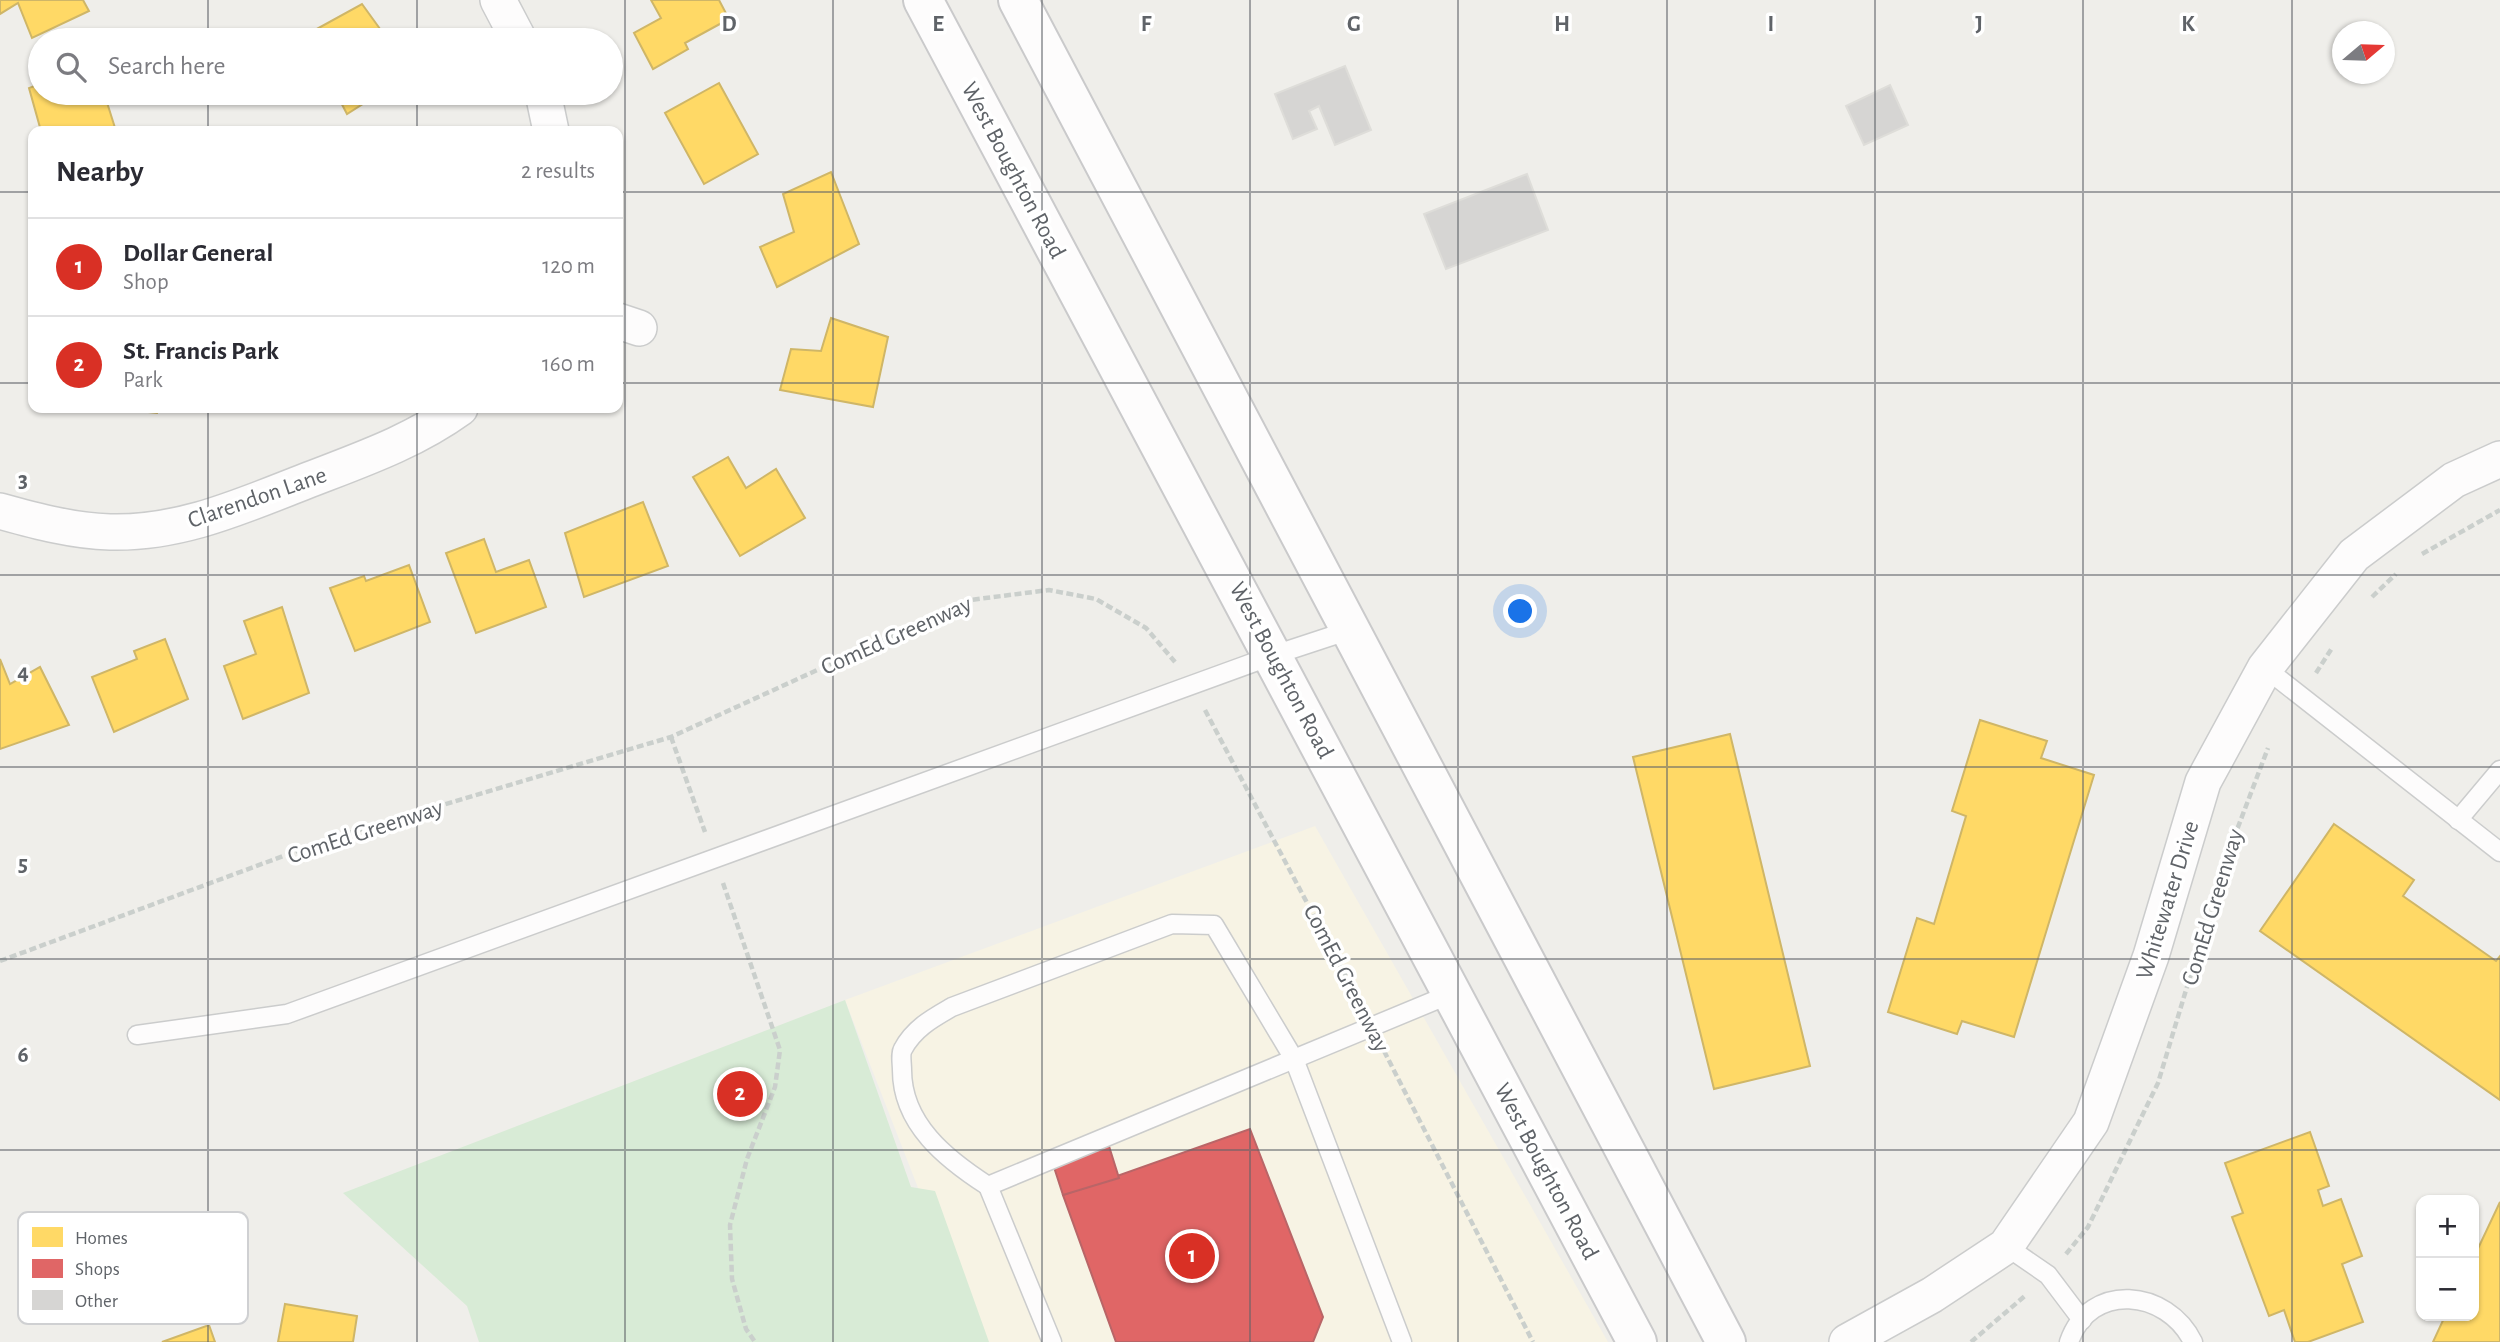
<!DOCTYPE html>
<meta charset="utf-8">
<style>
:root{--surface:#fff;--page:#f2f2f3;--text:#2b2b33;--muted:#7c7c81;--line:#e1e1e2;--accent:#d93025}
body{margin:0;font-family:"Alegreya Sans",sans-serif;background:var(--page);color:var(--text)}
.controls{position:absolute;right:21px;bottom:21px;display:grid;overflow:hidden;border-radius:14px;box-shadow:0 2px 5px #0004}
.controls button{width:63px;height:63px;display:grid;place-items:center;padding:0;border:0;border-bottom:2px solid var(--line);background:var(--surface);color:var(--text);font:35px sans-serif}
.compass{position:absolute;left:2332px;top:21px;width:63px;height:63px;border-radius:50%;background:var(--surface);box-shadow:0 2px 5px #0004;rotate:71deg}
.you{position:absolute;left:1521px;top:612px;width:24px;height:24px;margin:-18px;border:5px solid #fff;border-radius:50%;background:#1a73e8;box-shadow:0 0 0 10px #1a73e833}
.badge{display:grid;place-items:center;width:46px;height:46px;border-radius:50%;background:var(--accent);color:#fff;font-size:23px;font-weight:700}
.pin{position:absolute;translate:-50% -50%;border:4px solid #fff;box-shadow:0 2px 7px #0006}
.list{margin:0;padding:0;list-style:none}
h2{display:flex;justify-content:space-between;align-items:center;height:91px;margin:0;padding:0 28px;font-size:30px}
h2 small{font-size:23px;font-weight:400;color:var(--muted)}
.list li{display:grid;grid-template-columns:46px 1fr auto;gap:21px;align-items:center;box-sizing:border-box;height:98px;padding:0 28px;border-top:2px solid var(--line)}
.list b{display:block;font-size:26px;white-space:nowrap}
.list p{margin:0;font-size:23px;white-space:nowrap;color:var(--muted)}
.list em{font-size:23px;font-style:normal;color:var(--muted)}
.icon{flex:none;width:38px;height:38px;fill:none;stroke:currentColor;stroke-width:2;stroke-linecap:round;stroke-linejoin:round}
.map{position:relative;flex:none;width:2500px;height:1342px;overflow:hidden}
.search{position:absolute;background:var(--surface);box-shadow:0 2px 5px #0004;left:28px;top:28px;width:595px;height:77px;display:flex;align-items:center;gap:18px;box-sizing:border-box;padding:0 24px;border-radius:38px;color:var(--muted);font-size:26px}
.panel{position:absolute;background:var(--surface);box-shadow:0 2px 5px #0004;left:28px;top:126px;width:595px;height:287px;border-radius:14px}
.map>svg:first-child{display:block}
</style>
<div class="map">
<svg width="2500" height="1342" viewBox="0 0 2500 1342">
<rect width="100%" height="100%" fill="#efeeea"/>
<polygon fill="#f7f3e4" points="1315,826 1608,1342 978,1342 845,1000"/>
<polygon fill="#d8ebd6" points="845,1000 911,1187 935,1191 989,1342 479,1342 467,1306 343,1193"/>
<g fill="#ffd966" stroke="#cfb667" stroke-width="2">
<polygon points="0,0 83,0 89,11 32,38 18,3 0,14"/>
<polygon points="651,0 719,0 729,19 685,43 688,49 653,69 634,33 661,18"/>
<polygon points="362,4 388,40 306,40 304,36"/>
<polygon points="719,83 758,154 704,184 665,113"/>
<polygon points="40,84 40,93 104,93 116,131 41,131 29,88"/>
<polygon points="336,93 380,93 347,114"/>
<polygon points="831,172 859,244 777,287 760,247 794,232 783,194"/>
<polygon points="831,318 888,337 873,407 780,390 791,349 821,351"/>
<polygon points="109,408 158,408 157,413"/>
<polygon points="728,457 746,488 776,469 805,518 740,556 693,477"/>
<polygon points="643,502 668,566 584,597 565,533"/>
<polygon points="484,539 496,572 529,560 546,607 476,633 446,553"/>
<polygon points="409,565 430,622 355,651 330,588 364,576 366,581"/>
<polygon points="282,607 309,693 243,719 224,666 256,654 244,621"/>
<polygon points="165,639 188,699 114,732 92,677 137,659 134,651"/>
<polygon points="0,659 10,684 40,667 69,725 0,749"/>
<polygon points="1980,720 2047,741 2041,758 2094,775 2014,1037 1962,1021 1957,1034 1888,1012 1917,918 1934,924 1966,816 1952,811"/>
<polygon points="1730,734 1810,1066 1714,1089 1633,757"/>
<polygon points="2334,824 2414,880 2403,896 2496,961 2500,956 2500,1100 2260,931"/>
<polygon points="2310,1132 2329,1186 2318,1190 2323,1206 2341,1199 2362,1256 2342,1264 2363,1322 2308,1342 2295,1342 2284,1310 2269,1316 2232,1217 2243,1213 2225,1163"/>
<polygon points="2500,1202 2500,1342 2433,1342 2445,1316 2474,1316 2474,1257"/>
<polygon points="285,1304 357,1316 353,1342 278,1342"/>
<polygon points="209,1325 215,1342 162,1342"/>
</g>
<g fill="#e06666" stroke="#b96567" stroke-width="2">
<polygon points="1250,1129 1323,1317 1313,1342 1116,1342 1063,1195"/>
<polygon points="1108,1143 1119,1178 1063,1195 1052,1161"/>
</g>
<g fill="#d6d5d3" stroke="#deddd9" stroke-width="2">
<polygon points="1345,66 1371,130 1335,145 1319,106 1309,111 1317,129 1293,139 1275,94"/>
<polygon points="1890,85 1908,125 1864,145 1846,106"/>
<polygon points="1527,174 1548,230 1446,269 1424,214"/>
</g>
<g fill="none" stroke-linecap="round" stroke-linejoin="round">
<defs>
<g id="service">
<polyline points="2265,668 2500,852"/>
<polyline points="2458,820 2500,770"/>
<polyline points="137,1035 287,1014 1274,655 1350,630"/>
<path d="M 988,1186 C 946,1159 902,1124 902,1070 C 902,1063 900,1054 903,1049 C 914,1028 933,1018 952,1007 L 1172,924 L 1214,925 L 1294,1059 L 1402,1342"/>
<polyline points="2006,1246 2048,1275 2082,1320"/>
<polyline points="1052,1342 988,1186 1453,993"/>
<path d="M 2069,1342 C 2090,1281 2167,1289 2193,1342"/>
</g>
<g id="minor">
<polyline points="498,0 519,40"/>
<polyline points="543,93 551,131"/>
<polyline points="618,321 639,328"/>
<path d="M 0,511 C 36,521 73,531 110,532 C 180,534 242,506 306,481 C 360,460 413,442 460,408"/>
<polyline points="1847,1342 1932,1295 2006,1246 2091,1122 2151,956 2203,782 2265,668 2354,555 2454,480 2500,459"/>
</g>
<g id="secondary">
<polyline points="923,0 1637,1342"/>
<polyline points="1018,0 1726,1342"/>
</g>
</defs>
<use href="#service" stroke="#cbcccc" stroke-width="21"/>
<use href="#minor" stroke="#cbcccc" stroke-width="38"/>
<use href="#secondary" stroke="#cacacb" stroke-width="42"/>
<g stroke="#cacfcc" stroke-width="4.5" stroke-dasharray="7 3.5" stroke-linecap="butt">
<polyline points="2422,554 2500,510"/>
<polyline points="2372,597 2396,574"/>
<polyline points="2316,673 2332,648"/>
<polyline points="1205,710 1360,1003"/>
<polyline points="671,737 705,832"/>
<polyline points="723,883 780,1050 775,1087 747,1159 730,1225 732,1279 746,1329 755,1342"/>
<polyline points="0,961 332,838 671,737 970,600 1049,590 1096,599 1146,628 1175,662"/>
<polyline points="1384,1051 1533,1342"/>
<polyline points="2066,1254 2088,1227 2158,1083 2224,864 2268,748"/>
<polyline points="1971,1342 2026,1295"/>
</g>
<use href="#service" stroke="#fdfcfc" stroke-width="18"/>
<use href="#minor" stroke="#fdfcfc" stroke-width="35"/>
<use href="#secondary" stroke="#fdfcfc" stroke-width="38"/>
</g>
<path fill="none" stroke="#5f6368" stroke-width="2" stroke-opacity="0.55" d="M 208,0 L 208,40M 417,0 L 417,40M 625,0 L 625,1342M 833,0 L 833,1342M 1042,0 L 1042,1342M 1250,0 L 1250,1342M 1458,0 L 1458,1342M 1667,0 L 1667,1342M 1875,0 L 1875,1342M 2083,0 L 2083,1342M 2292,0 L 2292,1342M 208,93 L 208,131M 417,93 L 417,131M 0,192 L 33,192M 618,192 L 2500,192M 0,383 L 33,383M 618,383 L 2500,383M 208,408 L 208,1342M 417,408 L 417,1342M 0,575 L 2500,575M 0,767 L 2500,767M 0,959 L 2500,959M 0,1150 L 2500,1150"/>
<g text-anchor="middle" stroke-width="7" stroke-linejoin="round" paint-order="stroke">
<g font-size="24" fill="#5f6368" stroke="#fff">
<text transform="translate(1014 170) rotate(62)" y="8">West Boughton Road</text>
<text transform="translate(257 497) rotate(-19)" y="8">Clarendon Lane</text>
<text transform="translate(896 635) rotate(-24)" y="8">ComEd Greenway</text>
<text transform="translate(1282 670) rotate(62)" y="8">West Boughton Road</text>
<text transform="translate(365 831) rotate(-18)" y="8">ComEd Greenway</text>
<text transform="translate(2167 900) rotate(-73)" y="8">Whitewater Drive</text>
<text transform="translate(2212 907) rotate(-73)" y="8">ComEd Greenway</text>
<text transform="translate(1347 978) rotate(63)" y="8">ComEd Greenway</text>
<text transform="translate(1547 1171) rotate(62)" y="8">West Boughton Road</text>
</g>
</g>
<rect x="18" y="1212" width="230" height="112" rx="10" fill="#fff" stroke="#cfd0d2" stroke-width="2"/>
<rect x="32" y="1227" width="31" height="20" fill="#ffd966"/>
<rect x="32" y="1259" width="31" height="19" fill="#e06666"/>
<rect x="32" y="1290" width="31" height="20" fill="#d6d5d3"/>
<g font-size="19" fill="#5f6368">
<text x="75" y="1244">Homes</text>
<text x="75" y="1275">Shops</text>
<text x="75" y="1307">Other</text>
</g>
<g font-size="23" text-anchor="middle" font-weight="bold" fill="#5f6368" stroke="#fff" stroke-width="7" stroke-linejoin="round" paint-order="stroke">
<text x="729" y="31">D</text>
<text x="938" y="31">E</text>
<text x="1146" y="31">F</text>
<text x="1354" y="31">G</text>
<text x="1562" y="31">H</text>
<text x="1771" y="31">I</text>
<text x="1979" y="31">J</text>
<text x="2188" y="31">K</text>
<text x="23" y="487">3</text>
<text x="23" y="679">4</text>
<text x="23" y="871">5</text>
<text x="23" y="1062">6</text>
</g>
</svg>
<div class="controls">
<button>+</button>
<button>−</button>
</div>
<svg class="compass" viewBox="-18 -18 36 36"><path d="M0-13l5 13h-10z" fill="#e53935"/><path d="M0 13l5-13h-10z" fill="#7c7c81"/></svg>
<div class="you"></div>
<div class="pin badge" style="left:1192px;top:1256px">1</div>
<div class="pin badge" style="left:740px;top:1094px">2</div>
<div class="search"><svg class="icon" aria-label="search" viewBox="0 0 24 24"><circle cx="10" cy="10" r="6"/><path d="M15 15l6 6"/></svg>Search here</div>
<section class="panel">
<h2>Nearby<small>2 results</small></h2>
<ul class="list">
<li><span class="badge">1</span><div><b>Dollar General</b><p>Shop</p></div><em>120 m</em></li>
<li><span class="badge">2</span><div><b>St. Francis Park</b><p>Park</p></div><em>160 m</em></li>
</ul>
</section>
</div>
